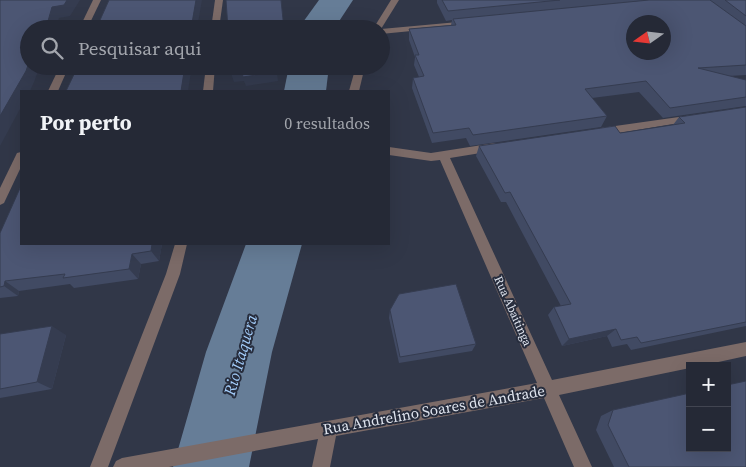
<!DOCTYPE html>
<html lang="pt">
<meta charset="utf-8">
<style>
:root{--surface:#252936;--page:#2d313e;--text:#f1f3f6;--muted:#a3a6ad;--line:#424551}
body{margin:0;font-family:"Source Serif 4",serif;background:var(--page);color:var(--text)}
.controls{position:absolute;right:15px;bottom:15px;display:grid;overflow:hidden;border-radius:0px;box-shadow:0 5px 20px #0002}
.controls button{width:45px;height:45px;display:grid;place-items:center;padding:0;border:0;border-bottom:1px solid var(--line);background:var(--surface);color:var(--text);font:25px sans-serif}
.compass{position:absolute;left:626px;top:15px;width:45px;height:45px;border-radius:50%;background:var(--surface);box-shadow:0 5px 20px #0002;rotate:256deg}
.list{margin:0;padding:0;list-style:none}
h2{display:flex;justify-content:space-between;align-items:center;height:65px;margin:0;padding:0 20px;font-size:21px}
h2 small{font-size:16px;font-weight:400;color:var(--muted)}
.icon{flex:none;width:28px;height:28px;fill:none;stroke:currentColor;stroke-width:2;stroke-linecap:round;stroke-linejoin:round}
.map{position:relative;flex:none;width:746px;height:467px;overflow:hidden}
.search{position:absolute;background:var(--surface);box-shadow:0 5px 20px #0002;left:20px;top:20px;width:370px;height:55px;display:flex;align-items:center;gap:12px;box-sizing:border-box;padding:0 18px;border-radius:28px;color:var(--muted);font-size:19px}
.panel{position:absolute;background:var(--surface);box-shadow:0 5px 20px #0002;left:20px;top:90px;width:370px;height:155px;border-radius:0px}
.map>svg:first-child{display:block}
</style>
<div class="map">
<svg width="746" height="467" viewBox="0 0 746 467">
<rect width="100%" height="100%" fill="#313748"/>
<g fill="none" stroke-linecap="round" stroke-linejoin="round">
<g fill="#667d97" fill-rule="evenodd">
<polygon points="319,0 353,0 334,29 298,29"/>
<polygon points="289,66 329,66 326,91 284,91"/>
<polygon points="246,244 302,244 272,352 249,467 173,467 206,352"/>
</g>
<g fill="#7c6b68" fill-rule="evenodd">
<polygon points="93,0 101,0 87,29 79,29"/>
<polygon points="215,0 223,0 219,29 211,29"/>
<polygon points="391,0 399,0 381,29 373,29"/>
<polygon points="469,21 472,21 472,25 381,34 381,29"/>
<polygon points="60,66 69,66 58,91 48,91"/>
<polygon points="206,66 215,66 213,91 203,91"/>
<polygon points="356,66 365,66 359,91 349,91"/>
<polygon points="693,115 698,118 697,120 601,136 596,132 601,128"/>
<polygon points="495,143 499,144 500,147 499,150 450,158 552,380 746,342 746,356 700,366 690,366 690,368 559,395 592,467 574,467 544,398 336,436 330,467 312,467 318,439 169,467 113,467 116,461 122,458 537,383 440,160 431,161 389,155 389,147 431,153"/>
<polygon points="21,152 21,167 4,203 0,205 0,188 17,153"/>
<polygon points="175,244 187,244 180,274 108,467 90,467 166,274"/>
</g>
</g>
<g fill="#414a63">
<polygon points="437,0 746,0 746,75 728,76 746,81 746,106 663,118 639,92 592,98 607,116 601,127 470,146 466,138 432,143 412,88 413,78 419,77 414,65 415,57 409,40 409,29 451,25 452,20 446,21 437,3"/>
<polygon points="746,107 746,326 631,350 627,344 612,347 607,336 562,346 548,315 554,307 561,306 506,202 501,202 476,156 479,146 620,133 673,125 679,117"/>
<polygon points="0,233 21,244 162,244 159,261 141,264 138,279 74,288 70,284 19,291 18,296 0,298"/>
<polygon points="390,310 476,344 472,351 399,363 389,318"/>
<polygon points="0,334 66,335 52,389 0,398"/>
<polygon points="613,410 746,467 614,467 596,430 601,416"/>
</g>
<g fill="#353c50">
<polygon points="67,0 80,0 70,16 59,18 56,29 41,29 43,21 52,7"/>
<polygon points="196,0 202,0 197,29 191,29"/>
<polygon points="29,62 29,66 40,66 34,82 30,91 21,91 21,107 0,146 0,116"/>
<polygon points="185,66 192,66 188,91 181,91"/>
<polygon points="276,66 278,81 246,86 244,81 234,82 231,73"/>
<polygon points="152,244 162,244 159,261 151,251"/>
<polygon points="132,254 141,264 138,279 129,269"/>
<polygon points="5,281 19,291 18,296 4,286"/>
<polygon points="52,326 66,335 52,389 37,382"/>
<polygon points="616,329 607,336 562,346 569,339"/>
</g>
<g fill="#4c5673" stroke="#353c50" fill-rule="evenodd">
<polygon points="0,0 67,0 64,5 52,7 48,21 43,21 41,29 29,29 29,62 26,71 0,116"/>
<polygon points="109,0 196,0 191,29 96,29"/>
<polygon points="226,0 281,0 284,29 228,29"/>
<polygon points="442,0 560,0 448,11"/>
<path d="M 649,0 L 710,0 L 746,26 L 746,65 L 698,68 L 746,80 L 746,97 L 670,108 L 646,81 L 585,89 L 607,116 L 473,135 L 469,128 L 433,133 L 413,78 L 424,76 L 415,55 L 419,55 L 409,29 L 456,25 L 453,19 ZM 634,22 L 664,22 L 664,52 L 634,52 Z"/>
<polygon points="725,0 746,0 746,16"/>
<polygon points="78,66 185,66 181,91 66,91"/>
<polygon points="230,66 275,66 276,72 243,77 242,72 231,73"/>
<polygon points="746,107 746,322 641,343 637,337 621,340 616,329 569,339 554,307 571,304 510,192 505,193 479,146 615,126 620,133 685,123 679,117"/>
<polygon points="21,186 21,244 152,244 151,251 132,254 129,269 63,278 65,274 5,281 4,286 0,287 0,233"/>
<polygon points="456,284 476,344 400,357 390,310 399,294"/>
<polygon points="52,326 37,382 0,389 0,334"/>
<polygon points="746,381 746,467 629,467 608,425 613,410 690,393 690,448 727,448 727,385"/>
</g>
<g text-anchor="middle" stroke-width="4" stroke-linejoin="round" paint-order="stroke">
<g font-size="12" fill="#dfe4ee" stroke="#272d3d">
<text transform="translate(513 311) rotate(66)" y="4">Rua Abaitinga</text>
</g>
<g font-size="15" fill="#dfe4ee" stroke="#272d3d">
<text transform="translate(434 410) rotate(-10)" y="5">Rua Andrelino Soares de Andrade</text>
</g>
<g font-size="16" font-style="italic" fill="#a4cefc" stroke="#272d3d">
<text transform="translate(240 355) rotate(-74)" y="6">Rio Itaquera</text>
</g>
</g>
</svg>
<div class="controls">
<button>+</button>
<button>−</button>
</div>
<svg class="compass" viewBox="-18 -18 36 36"><path d="M0-13l5 13h-10z" fill="#e53935"/><path d="M0 13l5-13h-10z" fill="#a3a6ad"/></svg>
<div class="search"><svg class="icon" aria-label="search" viewBox="0 0 24 24"><circle cx="10" cy="10" r="6"/><path d="M15 15l6 6"/></svg>Pesquisar aqui</div>
<section class="panel">
<h2>Por perto<small>0 resultados</small></h2>
<ul class="list">
</ul>
</section>
</div>
